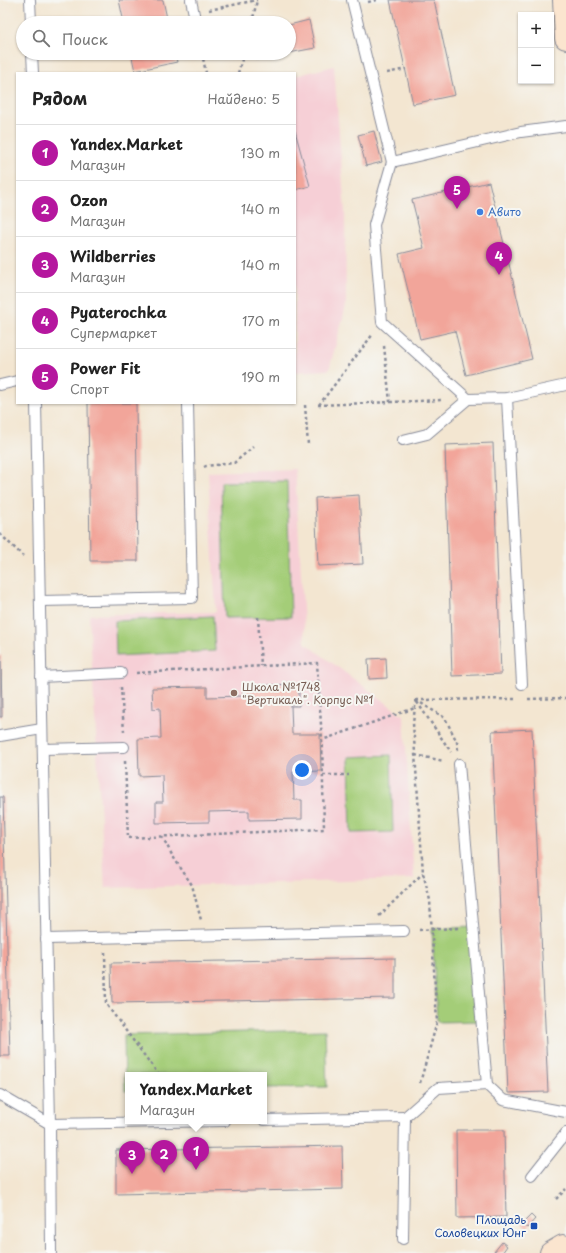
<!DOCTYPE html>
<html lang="ru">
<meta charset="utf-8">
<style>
:root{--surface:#fff;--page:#f2f2f2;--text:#222;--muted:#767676;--line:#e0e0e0;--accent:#b5179e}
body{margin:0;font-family:"Playpen Sans",sans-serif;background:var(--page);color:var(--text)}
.controls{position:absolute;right:12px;top:12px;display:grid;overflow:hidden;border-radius:0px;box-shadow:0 1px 3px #0004}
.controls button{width:36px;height:36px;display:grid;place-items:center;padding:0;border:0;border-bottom:1px solid var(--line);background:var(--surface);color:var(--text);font:20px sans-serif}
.you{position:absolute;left:302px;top:770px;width:14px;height:14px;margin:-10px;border:3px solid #fff;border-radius:50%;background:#1a73e8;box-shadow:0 0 0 6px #1a73e833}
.badge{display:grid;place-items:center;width:26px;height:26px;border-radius:50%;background:var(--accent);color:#fff;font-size:13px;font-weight:700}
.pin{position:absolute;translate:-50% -33px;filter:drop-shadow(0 1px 2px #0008)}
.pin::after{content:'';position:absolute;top:21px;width:14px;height:12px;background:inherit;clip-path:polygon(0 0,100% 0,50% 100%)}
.popup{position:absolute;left:125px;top:1072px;width:142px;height:52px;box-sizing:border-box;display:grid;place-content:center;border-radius:0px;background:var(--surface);filter:drop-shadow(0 1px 3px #0005);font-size:13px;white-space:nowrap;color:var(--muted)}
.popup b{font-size:15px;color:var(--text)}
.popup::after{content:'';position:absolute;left:50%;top:100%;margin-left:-8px;border:8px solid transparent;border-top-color:var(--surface)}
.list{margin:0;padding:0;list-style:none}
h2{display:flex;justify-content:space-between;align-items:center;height:52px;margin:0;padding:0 16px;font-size:17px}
h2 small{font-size:13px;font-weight:400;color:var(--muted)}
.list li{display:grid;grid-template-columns:26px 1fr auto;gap:12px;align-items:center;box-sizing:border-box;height:56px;padding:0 16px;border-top:1px solid var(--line)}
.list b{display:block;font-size:15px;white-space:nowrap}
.list p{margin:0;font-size:13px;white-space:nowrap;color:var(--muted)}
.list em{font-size:13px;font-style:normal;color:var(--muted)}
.icon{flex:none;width:22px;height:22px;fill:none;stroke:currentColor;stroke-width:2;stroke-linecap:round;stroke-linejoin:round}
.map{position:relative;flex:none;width:566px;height:1253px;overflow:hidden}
.search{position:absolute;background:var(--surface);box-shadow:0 1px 3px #0004;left:16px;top:16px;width:280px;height:44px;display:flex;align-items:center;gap:10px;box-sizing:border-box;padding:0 14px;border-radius:22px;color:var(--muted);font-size:15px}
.panel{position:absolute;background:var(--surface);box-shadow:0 1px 3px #0004;left:16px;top:72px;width:280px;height:332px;border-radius:0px}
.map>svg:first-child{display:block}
</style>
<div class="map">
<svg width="566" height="1253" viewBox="0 0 566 1253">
<rect width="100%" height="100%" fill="#f6f6f2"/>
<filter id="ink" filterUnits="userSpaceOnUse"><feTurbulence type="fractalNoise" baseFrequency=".025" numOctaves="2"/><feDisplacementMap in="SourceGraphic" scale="8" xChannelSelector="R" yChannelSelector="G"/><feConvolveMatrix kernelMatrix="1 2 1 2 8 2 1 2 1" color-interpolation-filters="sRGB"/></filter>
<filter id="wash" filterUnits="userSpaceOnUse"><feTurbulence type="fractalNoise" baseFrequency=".012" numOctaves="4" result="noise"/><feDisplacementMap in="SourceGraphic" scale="16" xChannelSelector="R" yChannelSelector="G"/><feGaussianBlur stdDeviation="0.9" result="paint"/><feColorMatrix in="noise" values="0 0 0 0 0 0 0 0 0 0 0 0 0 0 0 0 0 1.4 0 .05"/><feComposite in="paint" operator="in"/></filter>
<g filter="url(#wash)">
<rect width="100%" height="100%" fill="#f3e6d1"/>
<g fill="#f6cfd6">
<polygon points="334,66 345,212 346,306 329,370 295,372 295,76"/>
<polygon points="295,469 305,643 404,716 414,879 105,888 89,615 216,612 208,472"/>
</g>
<g fill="#a4cd78" stroke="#607e6b">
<polygon points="287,481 291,617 225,618 221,482"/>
<polygon points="213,616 215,651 116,656 115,621"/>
<polygon points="391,755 393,832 351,833 349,757"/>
<polygon points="473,927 482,1021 437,1022 432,929"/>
<polygon points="325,1030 327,1087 264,1088 264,1075 128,1075 128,1091 125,1091 124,1035"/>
</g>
<g id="blocks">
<g fill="#f2a59a">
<polygon points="119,0 163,0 168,23 124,23"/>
<polygon points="390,0 434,0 455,95 413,104"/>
<polygon points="309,20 315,48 289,53 289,25"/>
<polygon points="131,53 175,53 177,62 135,71"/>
<polygon points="254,53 286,53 286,54 256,60"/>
<polygon points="295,131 310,186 295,190"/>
<polygon points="374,131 382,162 366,166 358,135"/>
<polygon points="489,182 532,359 466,375 455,331 420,339 399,254 424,248 412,200"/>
<polygon points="88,403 136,403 138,561 90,561"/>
<polygon points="493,443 501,674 452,676 445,445"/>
<polygon points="359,495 363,564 318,566 315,498"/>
<polygon points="0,655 1,655 2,717 0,717"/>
<polygon points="386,658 387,678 369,679 368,659"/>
<polygon points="299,684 299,706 291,706 292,734 320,734 321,771 293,772 294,800 302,800 302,819 249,820 249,811 209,812 209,822 156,823 156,802 163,802 162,775 139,776 138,739 161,738 160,708 153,709 152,688 207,687 207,697 243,696 243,686"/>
<polygon points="532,729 548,1092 508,1093 492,731"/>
<polygon points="0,797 3,797 10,1056 0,1056"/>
<polygon points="395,958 395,998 112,1003 111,963"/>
<polygon points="456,1130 504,1130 506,1217 457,1218"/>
<polygon points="342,1146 343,1189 116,1194 116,1150"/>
<polygon points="531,1215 535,1219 527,1228 522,1224"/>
<polygon points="502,1242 507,1246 502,1253 496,1253 494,1252"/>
</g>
</g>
</g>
<g filter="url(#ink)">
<use href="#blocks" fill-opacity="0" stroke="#878a98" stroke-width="1"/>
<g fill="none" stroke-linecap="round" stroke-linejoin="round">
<defs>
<g id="service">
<polyline points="30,0 31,23"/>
<polyline points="191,0 195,19"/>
<polyline points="352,0 392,162 521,132 566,126"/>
<polyline points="32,53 33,73"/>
<polyline points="392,162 374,225 382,322 468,399"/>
<polyline points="0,385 17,381"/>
<polyline points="507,398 522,684"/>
<polyline points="36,403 50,1124 51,1253"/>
<polyline points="403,440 427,434 468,399 507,398 566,385"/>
<polyline points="40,601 192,598 188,403"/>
<polyline points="41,677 121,673"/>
<polyline points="0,736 42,729"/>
<polyline points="43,749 124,747"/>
<polyline points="459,764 487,1085"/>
<polyline points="46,939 404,931"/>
<polyline points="0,1095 50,1124 225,1121"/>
<polyline points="405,1117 438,1088 487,1085 503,1100 566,1112"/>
<polyline points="264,1120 405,1117 403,1239"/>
<polyline points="532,1176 566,1133"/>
</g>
<g id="secondary">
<polyline points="564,0 566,38"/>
<polyline points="551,1253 563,1246"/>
</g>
</defs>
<use href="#service" stroke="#878a98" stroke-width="12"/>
<use href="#secondary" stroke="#878a98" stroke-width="24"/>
<g stroke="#878a98" stroke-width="2.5" stroke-dasharray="3 3" stroke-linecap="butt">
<polyline points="368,2 377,0"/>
<polyline points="209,10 257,0"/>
<polyline points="252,23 257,0"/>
<polyline points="202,53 206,73"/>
<polyline points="238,73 244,53"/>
<polyline points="387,73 406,69"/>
<polyline points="384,346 390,402"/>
<polyline points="305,405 308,445"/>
<polyline points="318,405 442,400"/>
<polyline points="319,405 373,334"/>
<polyline points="204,467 206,466 234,463 253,447"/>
<polyline points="0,534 23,556"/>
<polyline points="258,617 261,666"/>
<polyline points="136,673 317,663 322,740"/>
<polyline points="121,687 124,732"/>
<polyline points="528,699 566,698"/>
<polyline points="416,700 413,723 423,873 430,900 437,1022 420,1083"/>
<polyline points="416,700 517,699"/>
<polyline points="416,700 445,718 457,742 458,750"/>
<polyline points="417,702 451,752"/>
<polyline points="415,755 444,761"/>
<polyline points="125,761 128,838 324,829 322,740 415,708"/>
<polyline points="323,775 349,775"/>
<polyline points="162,836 172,855 192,885 201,920"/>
<polyline points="379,916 423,873"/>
<polyline points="419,930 458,928"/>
<polyline points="105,952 106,1004 159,1075"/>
<polyline points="556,1199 566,1189"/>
</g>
<use href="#service" stroke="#fff" stroke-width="10"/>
<use href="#secondary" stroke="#fbe5cf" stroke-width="22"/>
</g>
</g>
<circle fill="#3f7fe0" stroke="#f6f6f2" stroke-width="1.5" cx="480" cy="212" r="4"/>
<circle fill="#8d6e63" stroke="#f6f6f2" stroke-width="1.5" cx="234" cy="693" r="4"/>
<rect fill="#1a4fb4" stroke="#f6f6f2" stroke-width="1.5" x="530" y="1222" width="8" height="8" rx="2"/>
<g text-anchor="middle" stroke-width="4" stroke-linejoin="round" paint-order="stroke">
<g font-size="11" fill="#366cbe" stroke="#f6f6f2" text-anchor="start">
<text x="488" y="216">Авито</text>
</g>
<g font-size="11" fill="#785e54" stroke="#f6f6f2" text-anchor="start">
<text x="242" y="691">Школа №1748<tspan x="242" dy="13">"Вертикаль". Корпус №1</tspan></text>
</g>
<g font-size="11" fill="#164399" stroke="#f6f6f2" text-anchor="end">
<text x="526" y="1224">Площадь<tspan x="526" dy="13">Соловецких Юнг</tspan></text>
</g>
</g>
</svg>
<div class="controls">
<button>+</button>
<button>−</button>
</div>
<div class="you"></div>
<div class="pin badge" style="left:196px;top:1170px">1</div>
<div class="popup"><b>Yandex.Market</b>Магазин</div>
<div class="pin badge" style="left:164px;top:1173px">2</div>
<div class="pin badge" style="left:132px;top:1174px">3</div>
<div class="pin badge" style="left:499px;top:275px">4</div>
<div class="pin badge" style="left:457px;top:209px">5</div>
<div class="search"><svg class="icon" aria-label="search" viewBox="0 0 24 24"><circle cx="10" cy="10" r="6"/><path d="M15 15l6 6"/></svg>Поиск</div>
<section class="panel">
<h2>Рядом<small>Найдено: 5</small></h2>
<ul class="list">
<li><span class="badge">1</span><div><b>Yandex.Market</b><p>Магазин</p></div><em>130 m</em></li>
<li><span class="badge">2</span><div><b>Ozon</b><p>Магазин</p></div><em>140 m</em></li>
<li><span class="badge">3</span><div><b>Wildberries</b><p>Магазин</p></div><em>140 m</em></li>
<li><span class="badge">4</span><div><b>Pyaterochka</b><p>Супермаркет</p></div><em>170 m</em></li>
<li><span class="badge">5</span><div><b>Power Fit</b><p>Спорт</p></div><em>190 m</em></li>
</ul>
</section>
</div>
